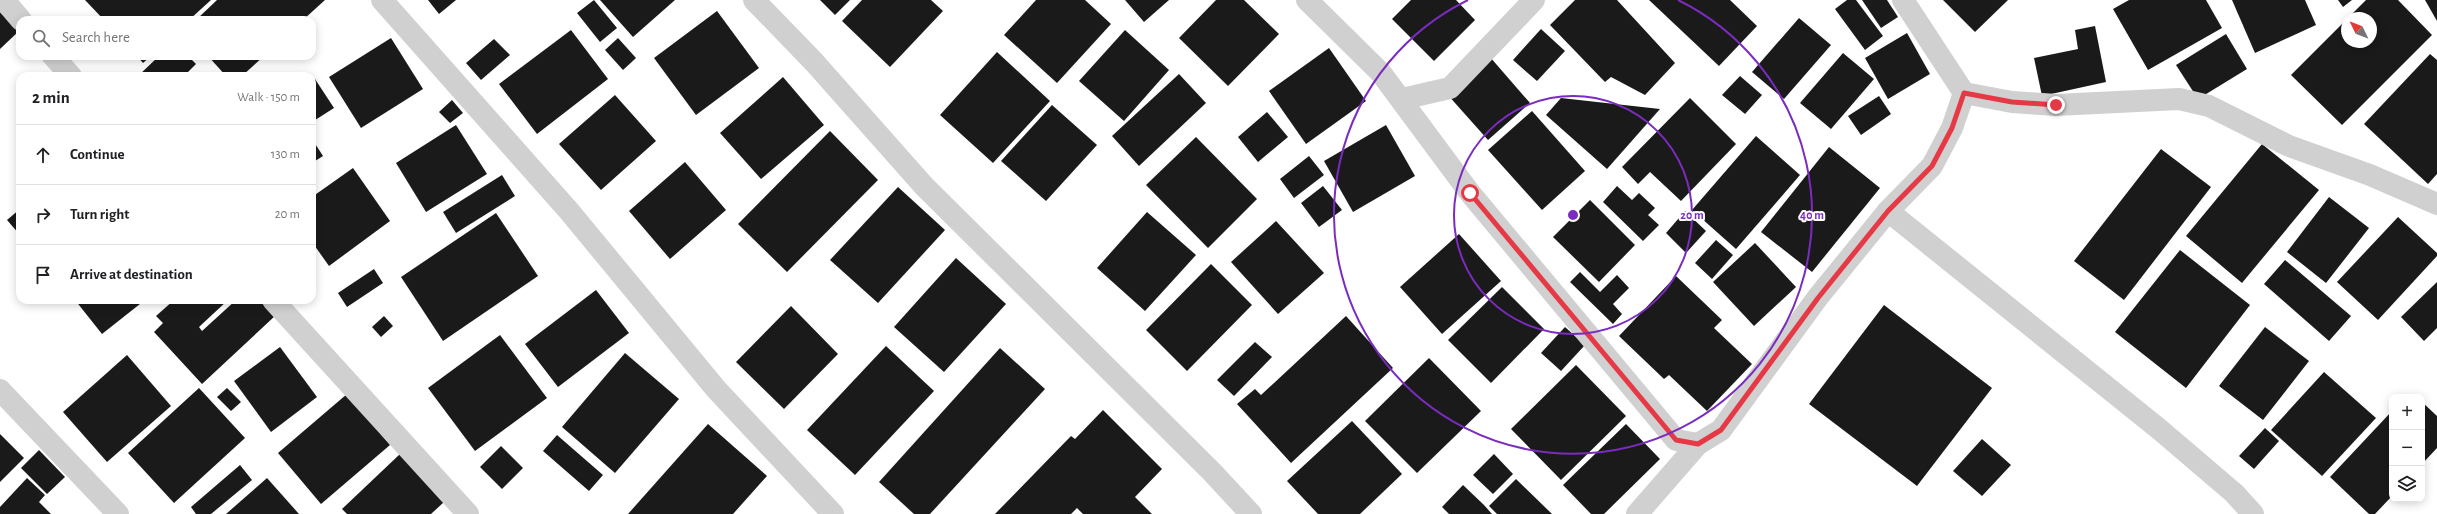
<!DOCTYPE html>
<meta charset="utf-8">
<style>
:root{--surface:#fff;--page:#f2f2f2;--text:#202124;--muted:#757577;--line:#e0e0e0}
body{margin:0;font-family:"Alegreya Sans",sans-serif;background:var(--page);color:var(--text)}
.controls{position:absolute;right:12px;bottom:12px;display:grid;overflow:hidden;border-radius:8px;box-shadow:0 2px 10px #0003}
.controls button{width:36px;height:36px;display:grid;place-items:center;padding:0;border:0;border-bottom:1px solid var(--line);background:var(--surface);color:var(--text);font:20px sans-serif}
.compass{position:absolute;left:2341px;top:12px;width:36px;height:36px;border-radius:50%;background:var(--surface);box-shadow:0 2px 10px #0003;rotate:313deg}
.stop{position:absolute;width:12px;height:12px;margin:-9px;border:3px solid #e63946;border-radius:50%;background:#fff}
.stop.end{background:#e63946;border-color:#fff;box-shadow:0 1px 4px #0008}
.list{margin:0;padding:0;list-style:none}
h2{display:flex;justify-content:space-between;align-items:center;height:52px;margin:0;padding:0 16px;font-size:17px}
h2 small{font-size:13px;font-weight:400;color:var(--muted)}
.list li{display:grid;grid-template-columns:26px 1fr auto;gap:12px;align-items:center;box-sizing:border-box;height:60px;padding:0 16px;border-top:1px solid var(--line)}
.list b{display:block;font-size:15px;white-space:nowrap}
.list em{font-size:13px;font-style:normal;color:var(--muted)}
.icon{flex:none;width:22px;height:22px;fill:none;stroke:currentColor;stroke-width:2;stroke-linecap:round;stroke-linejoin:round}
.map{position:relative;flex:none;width:2437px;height:514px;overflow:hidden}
.search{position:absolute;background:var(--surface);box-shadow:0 2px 10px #0003;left:16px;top:16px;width:300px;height:44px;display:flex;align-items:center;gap:10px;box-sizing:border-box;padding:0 14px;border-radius:12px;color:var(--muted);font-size:15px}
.panel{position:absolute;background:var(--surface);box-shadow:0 2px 10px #0003;left:16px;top:72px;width:300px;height:232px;border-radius:12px}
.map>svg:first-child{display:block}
</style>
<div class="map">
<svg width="2437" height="514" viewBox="0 0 2437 514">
<rect width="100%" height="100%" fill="#fff"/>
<g fill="#1a1a1a">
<polygon points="85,0 211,0 189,20 104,20"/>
<polygon points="217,0 325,0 303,20 196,20"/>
<polygon points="428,0 456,0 439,14"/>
<polygon points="594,0 617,28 600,42 577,13"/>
<polygon points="600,0 675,0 633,37"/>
<polygon points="820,0 850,0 835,15"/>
<polygon points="862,0 931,0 943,11 890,67 842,21"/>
<polygon points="1036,0 1085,0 1111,24 1057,83 1004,35"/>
<polygon points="1125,0 1169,0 1144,22"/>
<polygon points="1216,0 1244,0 1279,34 1228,86 1179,38"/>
<polygon points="1411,0 1456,0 1475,20 1434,61 1392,19"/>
<polygon points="1575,0 1617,0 1675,63 1645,95 1611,77 1605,82 1550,25"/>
<polygon points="1649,0 1730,0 1757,26 1719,66"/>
<polygon points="1847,0 1856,0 1883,36 1865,50 1835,9"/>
<polygon points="1862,0 1887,0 1898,17 1881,28"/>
<polygon points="1943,0 2008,0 1975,32"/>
<polygon points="2129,0 2206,0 2222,28 2148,70 2113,9"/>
<polygon points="2232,0 2305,0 2316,25 2255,53"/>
<polygon points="2338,0 2352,0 2343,7"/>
<polygon points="2366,0 2398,0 2432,35 2342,125 2291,75 2347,19 2347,42 2371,42 2371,18 2348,18"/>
<polygon points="2425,0 2437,0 2437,21"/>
<polygon points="717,11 759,68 696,115 654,58"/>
<polygon points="0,12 19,31 0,49"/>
<polygon points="1799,18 1831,45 1784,99 1752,72"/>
<polygon points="2095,26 2106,82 2042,96 2034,58 2078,49 2075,30"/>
<polygon points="1541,29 1565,51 1537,81 1513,60"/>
<polygon points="571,30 608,79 537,134 499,84"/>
<polygon points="1125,30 1169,70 1124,121 1079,81"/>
<polygon points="1907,33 1930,74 1888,99 1865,58"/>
<polygon points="2226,34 2247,69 2198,99 2176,65"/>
<polygon points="391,38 423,89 361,128 329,77"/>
<polygon points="618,38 636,58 623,70 605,50"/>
<polygon points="494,39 510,55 481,80 466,63"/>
<polygon points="1329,48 1366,101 1306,144 1269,91"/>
<polygon points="997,52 1050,101 993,163 940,115"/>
<polygon points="1843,53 1874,79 1831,129 1800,103"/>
<polygon points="2430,54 2437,60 2437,174 2428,184 2364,124"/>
<polygon points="137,56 151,56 143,63"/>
<polygon points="159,56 188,56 196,64 184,76 138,76"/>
<polygon points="208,56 264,56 242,76 226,76"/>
<polygon points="1490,57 1530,103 1488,140 1447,94"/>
<polygon points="1179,74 1206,103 1139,166 1112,136"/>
<polygon points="1740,76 1762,95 1745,114 1722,95"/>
<polygon points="783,77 824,125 761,179 720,133"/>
<polygon points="315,79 334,108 312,122 312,81"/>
<polygon points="615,95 656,141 601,190 559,144"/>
<polygon points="1879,96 1891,114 1861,135 1848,116"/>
<polygon points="1561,98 1660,109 1607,169 1546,115"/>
<polygon points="1690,98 1736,144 1681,201 1650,172 1638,184 1622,167"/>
<polygon points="452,100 463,113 450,123 439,112"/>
<polygon points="1052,105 1097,145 1046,201 1001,161"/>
<polygon points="1532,111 1585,171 1542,210 1488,150"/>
<polygon points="1267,112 1288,137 1258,162 1238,137"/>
<polygon points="456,125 487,174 426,212 396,163"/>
<polygon points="1386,125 1415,176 1353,212 1324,161"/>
<polygon points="830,131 878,180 787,272 738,224"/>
<polygon points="1756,136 1800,175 1736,249 1692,210"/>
<polygon points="1196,137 1257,199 1208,248 1146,185"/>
<polygon points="312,139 323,156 312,163"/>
<polygon points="2262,144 2319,190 2242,283 2186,236"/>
<polygon points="1829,147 1880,188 1812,272 1761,232"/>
<polygon points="2161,149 2211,187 2124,300 2074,261"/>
<polygon points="1309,156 1324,175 1294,198 1280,179"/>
<polygon points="685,162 726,210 670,259 629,211"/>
<polygon points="353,168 390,221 329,266 312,242 312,197"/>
<polygon points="502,175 515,196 456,233 443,212"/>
<polygon points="1323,186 1342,210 1319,227 1301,203"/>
<polygon points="1617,186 1632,200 1639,193 1655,208 1648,215 1659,225 1643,241 1603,202"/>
<polygon points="898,187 945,230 878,303 830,260"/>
<polygon points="2329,197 2369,228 2326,283 2287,252"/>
<polygon points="1590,200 1635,245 1599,282 1553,237"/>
<polygon points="20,209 20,235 7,220"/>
<polygon points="1685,211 1706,231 1686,253 1666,233"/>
<polygon points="1147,212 1196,255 1145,311 1097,268"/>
<polygon points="496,213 538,276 443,341 401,277"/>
<polygon points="2398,217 2437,253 2437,256 2378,320 2337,282"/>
<polygon points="1276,221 1324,273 1278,314 1231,262"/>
<polygon points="1459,234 1501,281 1442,334 1400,287"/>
<polygon points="1716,240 1733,255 1712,279 1695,263"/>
<polygon points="1755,243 1796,287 1754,326 1713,282"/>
<polygon points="2180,250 2250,305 2186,388 2115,332"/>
<polygon points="956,258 1006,304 944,372 894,327"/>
<polygon points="2285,260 2351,316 2329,341 2264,284"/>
<polygon points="1211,264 1252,305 1187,371 1146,330"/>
<polygon points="374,269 383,283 347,307 338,293"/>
<polygon points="1580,272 1600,292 1617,275 1629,288 1613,304 1622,314 1613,324 1570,282"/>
<polygon points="1676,276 1722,320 1714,328 1752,364 1707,411 1669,375 1664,379 1619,336"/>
<polygon points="2437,282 2437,328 2424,341 2401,317"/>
<polygon points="1502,287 1544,329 1491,383 1448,340"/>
<polygon points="596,290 629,333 558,387 525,344"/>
<polygon points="75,300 145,300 102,334"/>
<polygon points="174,300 228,300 199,327 202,331 236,300 262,300 276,315 202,384 154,332 163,323 156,316"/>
<polygon points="1884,305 1992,388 1917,486 1809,404"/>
<polygon points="791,306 838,354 784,409 736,362"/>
<polygon points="384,316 393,326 381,337 372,327"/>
<polygon points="1346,316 1393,368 1291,463 1237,404 1255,389 1261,395"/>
<polygon points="1565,327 1585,345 1561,371 1541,353"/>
<polygon points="2265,327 2309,361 2263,420 2219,386"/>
<polygon points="500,335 547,398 475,451 428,388"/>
<polygon points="1255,342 1272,357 1234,396 1217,380"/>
<polygon points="886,346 934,391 855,475 807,430"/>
<polygon points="280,347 317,397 271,432 234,381"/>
<polygon points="1000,348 1045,389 930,514 914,514 879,482"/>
<polygon points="625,353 679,399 615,473 562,427"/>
<polygon points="127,355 171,406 107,462 63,412"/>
<polygon points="1429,358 1481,411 1417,473 1365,421"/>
<polygon points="1576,365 1626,416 1561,480 1511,429"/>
<polygon points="2324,372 2376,418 2322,476 2271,430"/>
<polygon points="199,388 245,438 174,503 128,453"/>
<polygon points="227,388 241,402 231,411 217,397"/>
<polygon points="347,394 390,445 321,504 278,453"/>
<polygon points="2422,402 2437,416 2437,448 2422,464"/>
<polygon points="1103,410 1162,469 1135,497 1152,514 1083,514 1077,508 1071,514 995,514 1071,436 1075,439"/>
<polygon points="2392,411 2392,496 2375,514 2369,514 2330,477"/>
<polygon points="1352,421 1402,474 1360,514 1318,514 1287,481"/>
<polygon points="708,424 767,476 733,514 628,514"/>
<polygon points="1626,424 1660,459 1604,514 1591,514 1563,485"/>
<polygon points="2265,428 2279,441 2254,469 2239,456"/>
<polygon points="0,434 24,458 0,482"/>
<polygon points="557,435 603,475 589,491 543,451"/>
<polygon points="1982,439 2011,465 1982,496 1953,471"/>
<polygon points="501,446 523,468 502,489 480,467"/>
<polygon points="39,450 65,477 47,494 21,468"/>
<polygon points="400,454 444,502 431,514 347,514 342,509"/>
<polygon points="1494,454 1513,474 1493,494 1473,475"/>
<polygon points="240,465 252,480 211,514 196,514 191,507"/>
<polygon points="27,478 45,495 39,502 51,514 0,514 0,507"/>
<polygon points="267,478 299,514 226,514"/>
<polygon points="1516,479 1552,514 1497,514 1489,506"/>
<polygon points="1463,485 1484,505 1492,514 1449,514 1442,507"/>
</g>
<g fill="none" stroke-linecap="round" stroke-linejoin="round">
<g stroke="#d0d0d0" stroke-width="22">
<polyline points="4,0 21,20"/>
<polyline points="382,0 569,211 716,389 833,514"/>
<polyline points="754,0 814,62 924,186 1212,472 1251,514"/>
<polyline points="1307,0 1381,73 1470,193 1676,440 1698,444"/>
<polyline points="1903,0 1964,93 2012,102 2056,105 2179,99 2209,106 2289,146 2370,175 2437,204"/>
<polyline points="53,56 71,76"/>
<polyline points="1402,99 1450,88 1534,0"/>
<polyline points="1888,211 2159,429 2234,493 2253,514"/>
<polyline points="273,300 468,514"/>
<polyline points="0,390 118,514"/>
<polyline points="1637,514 1698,444 1721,430 1818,297 1888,211 1932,166 1952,128 1964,93"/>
</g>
</g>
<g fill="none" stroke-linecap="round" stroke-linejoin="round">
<polyline stroke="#e63946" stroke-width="5" points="1470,193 1676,440 1698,444 1721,430 1818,298 1888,211 1932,166 1952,128 1964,93 2012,102 2056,105"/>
</g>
<g fill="none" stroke="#7b2cbf" stroke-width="2">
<circle cx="1573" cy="215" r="119"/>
<path d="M1678 0A239 239 0 1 1 1468 0"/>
</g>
<circle cx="1573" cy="215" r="6" fill="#7b2cbf" stroke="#fff" stroke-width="2"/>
<g font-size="12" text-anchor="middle" font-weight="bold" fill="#7b2cbf" stroke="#fff" stroke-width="4" stroke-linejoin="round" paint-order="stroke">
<text x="1692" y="219">20 m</text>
<text x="1812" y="219">40 m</text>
</g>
</svg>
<div class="controls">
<button>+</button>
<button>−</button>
<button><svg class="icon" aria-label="layers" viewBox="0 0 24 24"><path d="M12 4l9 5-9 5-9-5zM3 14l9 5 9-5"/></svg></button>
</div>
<svg class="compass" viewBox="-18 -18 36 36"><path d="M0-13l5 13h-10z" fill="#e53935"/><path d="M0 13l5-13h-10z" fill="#757577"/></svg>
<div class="stop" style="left:1470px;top:193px"></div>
<div class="stop end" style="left:2056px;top:105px"></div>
<div class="search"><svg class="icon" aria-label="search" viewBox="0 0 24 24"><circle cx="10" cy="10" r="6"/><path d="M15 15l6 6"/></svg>Search here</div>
<section class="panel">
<h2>2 min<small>Walk · 150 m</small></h2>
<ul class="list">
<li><svg class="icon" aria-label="ahead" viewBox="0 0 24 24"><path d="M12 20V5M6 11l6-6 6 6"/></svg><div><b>Continue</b></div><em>130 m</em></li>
<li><svg class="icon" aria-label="right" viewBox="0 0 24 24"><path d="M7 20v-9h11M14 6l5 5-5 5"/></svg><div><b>Turn right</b></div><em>20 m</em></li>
<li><svg class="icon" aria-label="arrive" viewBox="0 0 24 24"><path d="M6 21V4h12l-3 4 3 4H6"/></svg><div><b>Arrive at destination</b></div></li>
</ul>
</section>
</div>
